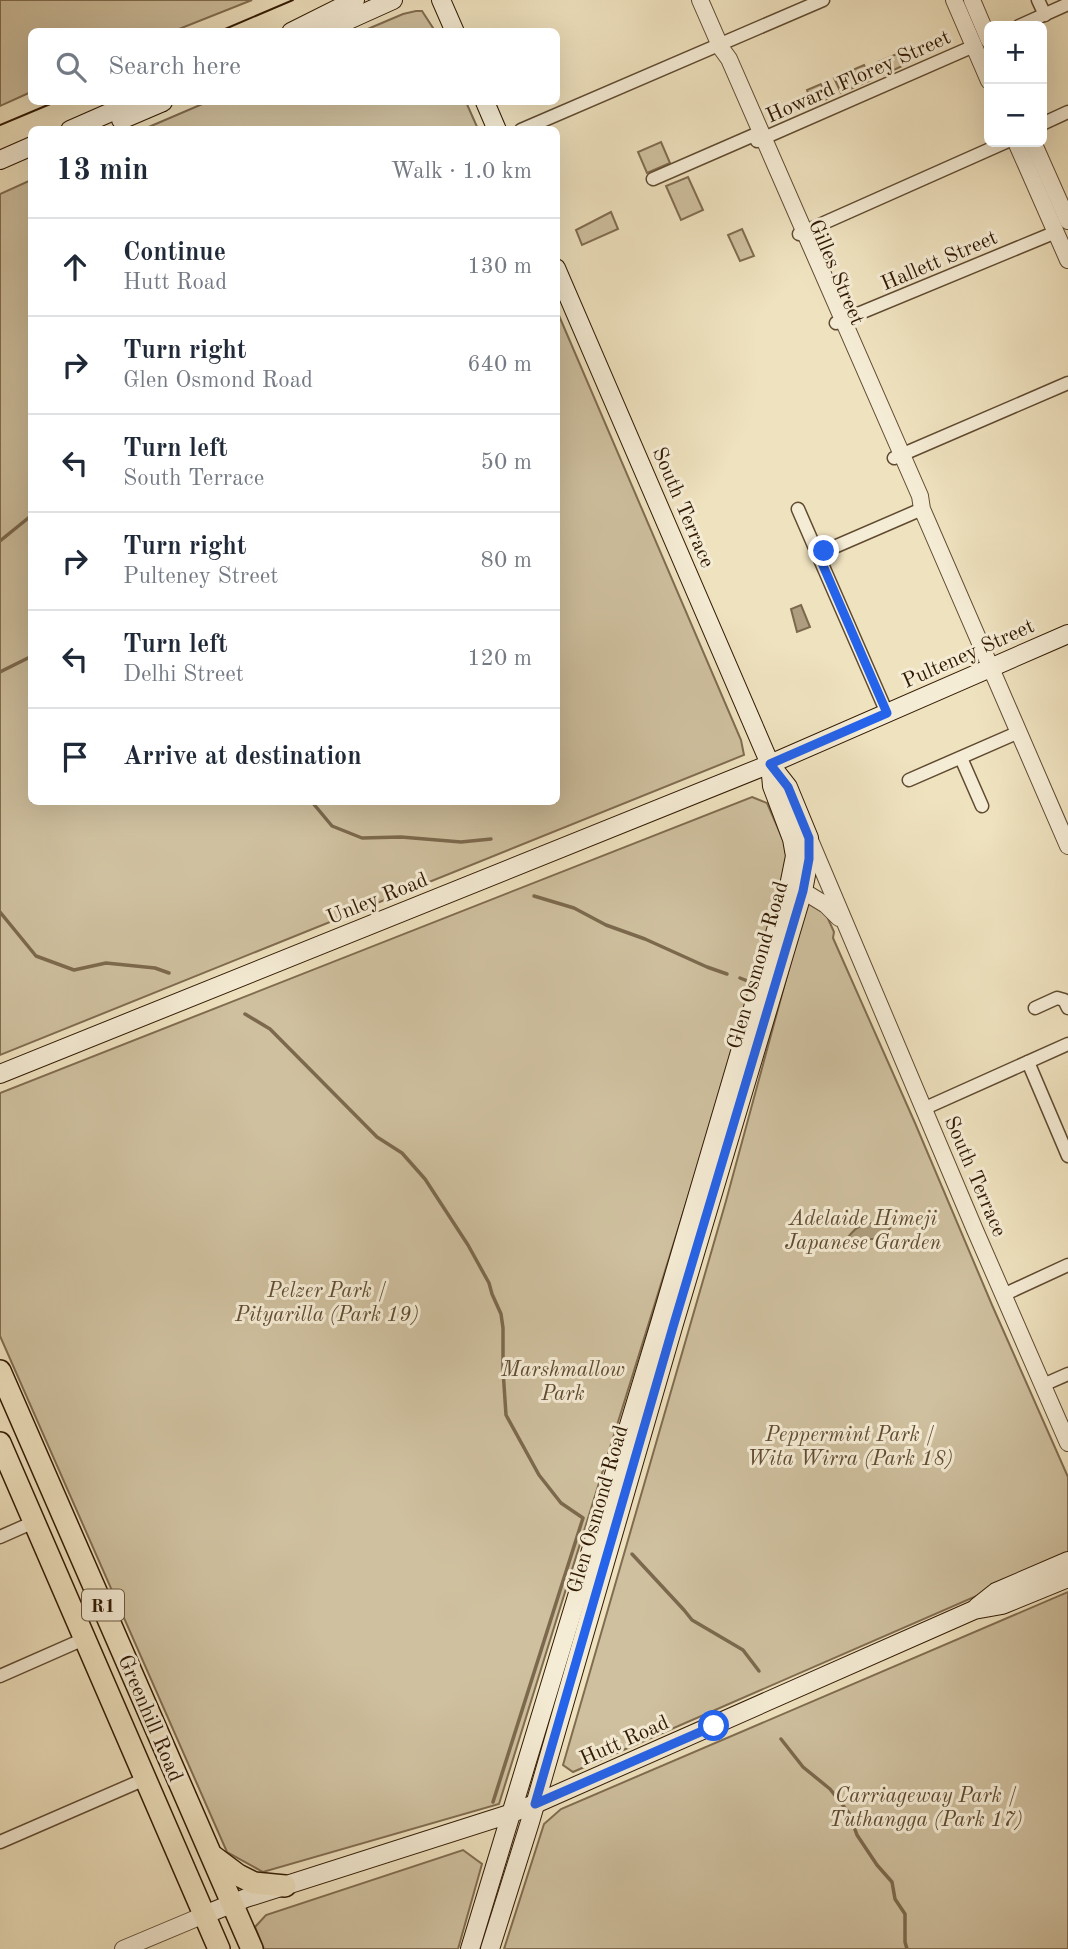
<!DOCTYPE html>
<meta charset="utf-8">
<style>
:root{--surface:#fff;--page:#f6f6f7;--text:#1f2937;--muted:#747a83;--line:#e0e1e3}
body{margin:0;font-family:"Old Standard TT",serif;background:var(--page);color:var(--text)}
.controls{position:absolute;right:21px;top:21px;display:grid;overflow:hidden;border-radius:10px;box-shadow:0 7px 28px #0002}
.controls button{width:63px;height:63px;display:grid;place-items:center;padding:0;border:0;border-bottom:2px solid var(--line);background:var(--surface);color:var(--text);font:35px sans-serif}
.stop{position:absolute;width:21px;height:21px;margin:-16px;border:5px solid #2563eb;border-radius:50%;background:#fff}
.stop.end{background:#2563eb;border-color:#fff;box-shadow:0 2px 7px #0008}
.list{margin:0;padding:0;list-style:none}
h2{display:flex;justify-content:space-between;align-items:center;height:91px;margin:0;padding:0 28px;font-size:30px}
h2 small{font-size:23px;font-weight:400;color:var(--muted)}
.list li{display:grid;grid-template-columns:46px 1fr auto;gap:21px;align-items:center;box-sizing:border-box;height:98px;padding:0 28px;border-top:2px solid var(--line)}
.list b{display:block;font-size:26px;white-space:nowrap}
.list p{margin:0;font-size:23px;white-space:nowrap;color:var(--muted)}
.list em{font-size:23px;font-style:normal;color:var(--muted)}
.icon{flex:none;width:38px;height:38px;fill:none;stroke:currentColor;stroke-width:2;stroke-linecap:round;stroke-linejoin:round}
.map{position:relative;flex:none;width:1068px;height:1949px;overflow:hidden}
.search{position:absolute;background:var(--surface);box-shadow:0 7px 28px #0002;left:28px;top:28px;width:532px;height:77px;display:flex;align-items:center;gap:18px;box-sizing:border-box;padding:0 24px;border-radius:10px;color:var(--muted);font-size:26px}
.panel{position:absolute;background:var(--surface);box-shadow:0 7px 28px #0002;left:28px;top:126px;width:532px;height:679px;border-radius:10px}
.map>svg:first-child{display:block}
</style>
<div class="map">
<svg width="1068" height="1949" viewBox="0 0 1068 1949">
<rect width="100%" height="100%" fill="#efe2bf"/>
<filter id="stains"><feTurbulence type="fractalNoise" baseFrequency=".00286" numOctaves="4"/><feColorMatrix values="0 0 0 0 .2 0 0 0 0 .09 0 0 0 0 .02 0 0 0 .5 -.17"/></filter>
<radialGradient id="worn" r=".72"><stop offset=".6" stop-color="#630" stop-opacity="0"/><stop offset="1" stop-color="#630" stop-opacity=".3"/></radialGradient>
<g fill="#cfc09f" stroke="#806c50" stroke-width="2">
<polygon points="0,0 252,0 174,31 32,32 31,92 0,106"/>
<polygon points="416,11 422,11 435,31 363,31 403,14"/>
<polygon points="906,50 911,62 883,75 878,62"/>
<polygon points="864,65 871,80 841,93 834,78"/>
<polygon points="821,84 827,99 813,105 807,90"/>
<polygon points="207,102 466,102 478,129 144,129"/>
<polygon points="661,142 670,163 647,173 638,152"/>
<polygon points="688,177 703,210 681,220 666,186"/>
<polygon points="31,180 32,802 556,802 557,311 741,740 744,755 0,1055 0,194"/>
<polygon points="611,212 618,229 582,245 576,230"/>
<polygon points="742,229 754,256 740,261 728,235"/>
<polygon points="752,797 767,803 787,849 785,886 499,1804 263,1872 227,1852 0,1336 0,1093"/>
<polygon points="807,902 821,903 834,932 833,938 915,1123 992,1305 1068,1477 1068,1556 573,1772 563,1765 726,1201"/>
<polygon points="1068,1592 1068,1949 504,1949 544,1824 561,1809"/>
<polygon points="463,1850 482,1864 458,1949 264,1949 255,1927 266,1915"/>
</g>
<g fill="#ae9e7f" stroke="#7c694d" stroke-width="2">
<polygon points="801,605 810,627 797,632 791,609"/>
<path d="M 868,1223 L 891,1226 L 885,1238 L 860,1240 L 856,1244 L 848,1237 C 854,1230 859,1225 868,1223 Z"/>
</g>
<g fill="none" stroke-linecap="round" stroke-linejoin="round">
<g stroke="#7c694d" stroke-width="3.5">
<polyline points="0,541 32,515"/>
<polyline points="0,672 32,656"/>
<polyline points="312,802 332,826 362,838 401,837 461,842 491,839"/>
<polyline points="534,896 574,908 606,925 645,939 707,967 727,974"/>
<polyline points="0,912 36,956 74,970 106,963 155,968 169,973"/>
<polyline points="740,978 750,982"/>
<polyline points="245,1014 270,1029 377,1137 402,1153 425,1179 468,1245 489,1283 492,1294 501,1314 503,1328 503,1370 506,1415 539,1475 561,1503 583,1518 493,1802"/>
<polyline points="632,1554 684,1610 692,1620 743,1650 759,1671"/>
<polyline points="781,1739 803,1767 830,1789 849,1813 857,1835 877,1865 892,1882 895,1899 905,1914 905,1942 907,1949"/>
</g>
<defs>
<g id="minor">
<polyline points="1038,0 1045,15"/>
<polyline points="1019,26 1068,4"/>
<polyline points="1042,124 1068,112"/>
<polyline points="521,130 823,0"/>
<polyline points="757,141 974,46"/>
<polyline points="653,179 761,132"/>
<polyline points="799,234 1006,142"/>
<polyline points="836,323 1056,232"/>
<polyline points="894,458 1068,383"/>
<polyline points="798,509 887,713"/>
<polyline points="818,554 922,509"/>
<polyline points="961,758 982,806"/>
<polyline points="909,780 1019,732"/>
<polyline points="1035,1008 1057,998 1064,1000 1068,1008"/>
<polyline points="1028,1062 1068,1156"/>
<polyline points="923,1109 1068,1044"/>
<polyline points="1003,1295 1068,1265"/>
<polyline points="1043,1385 1068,1374"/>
<polyline points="0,1537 34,1522"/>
<polyline points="0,1676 84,1639"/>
<polyline points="0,1842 145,1779"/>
</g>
<g id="tertiary">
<polyline points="700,0 721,48 729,59 920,496 922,509 1068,846"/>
<polyline points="954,0 989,81"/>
<polyline points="972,0 989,40"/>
<polyline points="1016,142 1068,260"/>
<polyline points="1033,142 1068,221"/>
<polyline points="810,840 975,1230 1068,1443"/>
<polyline points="803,891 826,905 839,918"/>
<polyline points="123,1949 204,1915"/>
</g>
<g id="secondary">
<polyline points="441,0 455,32"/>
<polyline points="291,32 355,0"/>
<polyline points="322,32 393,0"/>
<polyline points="485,102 497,130"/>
<polyline points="121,120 163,102"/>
<polyline points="70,130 134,102"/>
<polyline points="0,160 32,146"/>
<polyline points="0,1074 770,764 1068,634"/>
<polyline points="977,1607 996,1592 1068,1561"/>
<polyline points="204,1915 246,1898 509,1814 535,1804 974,1610 1002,1605 1068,1578"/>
<polyline points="470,1949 660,1323 789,886 795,856 792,839 772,786 770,764"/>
<polyline points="490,1949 530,1822 673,1327 803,891 809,859 809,838 788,787 770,764 556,268"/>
</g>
<g id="trunk">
<polyline points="0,1371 252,1949"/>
<polyline points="0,1443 219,1949"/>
<polyline points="214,1857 238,1875 254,1883 285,1886"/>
</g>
</defs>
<use href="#minor" stroke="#604b31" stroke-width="15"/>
<use href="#tertiary" stroke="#604b31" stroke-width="18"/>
<use href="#secondary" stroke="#311902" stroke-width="20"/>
<use href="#trunk" stroke="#311902" stroke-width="24"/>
<use href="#minor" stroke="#f5ecd5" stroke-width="12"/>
<use href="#tertiary" stroke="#f5ecd5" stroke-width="16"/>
<use href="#secondary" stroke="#f5ecd5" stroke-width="18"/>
<use href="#trunk" stroke="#efe2bf" stroke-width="21"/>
<g stroke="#311902" stroke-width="2">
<polyline points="218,32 293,0"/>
<polyline points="0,125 55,102"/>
</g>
</g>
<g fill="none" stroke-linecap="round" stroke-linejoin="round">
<polyline stroke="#2563eb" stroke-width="9" points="714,1726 535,1804 673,1327 803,891 809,859 809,838 788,787 770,764 887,713 818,554 824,551"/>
</g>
<g text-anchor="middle" stroke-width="6" stroke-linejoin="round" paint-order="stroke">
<rect fill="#f5ecd5" stroke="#6c5841" stroke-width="2" x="82" y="1589.5" width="42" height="31" rx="5"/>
<g font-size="19" font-weight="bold" fill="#311902">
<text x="103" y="1612">R1</text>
</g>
<g font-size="21" fill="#311902" stroke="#f5ecd5">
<text transform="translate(858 76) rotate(-24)" y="7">Howard Florey Street</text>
<text transform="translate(939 260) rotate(-23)" y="7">Hallett Street</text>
<text transform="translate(837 272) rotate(67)" y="7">Gilles Street</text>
<text transform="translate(684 507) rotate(67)" y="7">South Terrace</text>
<text transform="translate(968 653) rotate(-24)" y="7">Pulteney Street</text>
<text transform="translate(377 898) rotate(-22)" y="7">Unley Road</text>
<text transform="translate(757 965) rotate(-74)" y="7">Glen Osmond Road</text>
<text transform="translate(976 1176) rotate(67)" y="7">South Terrace</text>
<text transform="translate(597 1509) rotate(-74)" y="7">Glen Osmond Road</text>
<text transform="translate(151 1718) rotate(67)" y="7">Greenhill Road</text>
<text transform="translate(624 1740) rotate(-24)" y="7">Hutt Road</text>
</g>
<g font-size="21" font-style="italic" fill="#604b31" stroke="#f5ecd5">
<text x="863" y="1225">Adelaide Himeji<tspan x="863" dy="24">Japanese Garden</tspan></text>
<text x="327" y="1297">Pelzer Park /<tspan x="327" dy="24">Pityarilla (Park 19)</tspan></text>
<text x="563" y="1376">Marshmallow<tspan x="563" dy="24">Park</tspan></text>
<text x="850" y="1441">Peppermint Park /<tspan x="850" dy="24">Wita Wirra (Park 18)</tspan></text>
<text x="926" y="1802">Carriageway Park /<tspan x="926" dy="24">Tuthangga (Park 17)</tspan></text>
</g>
</g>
<rect width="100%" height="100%" filter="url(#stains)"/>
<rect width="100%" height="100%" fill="url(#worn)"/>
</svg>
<div class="controls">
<button>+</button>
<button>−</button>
</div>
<div class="stop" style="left:714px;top:1726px"></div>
<div class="stop end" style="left:824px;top:551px"></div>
<div class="search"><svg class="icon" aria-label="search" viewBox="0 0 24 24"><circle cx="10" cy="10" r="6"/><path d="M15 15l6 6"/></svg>Search here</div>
<section class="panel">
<h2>13 min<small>Walk · 1.0 km</small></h2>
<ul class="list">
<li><svg class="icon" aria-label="ahead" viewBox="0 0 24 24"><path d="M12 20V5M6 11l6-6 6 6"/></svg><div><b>Continue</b><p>Hutt Road</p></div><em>130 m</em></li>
<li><svg class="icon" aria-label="right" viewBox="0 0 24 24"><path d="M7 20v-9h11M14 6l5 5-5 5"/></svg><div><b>Turn right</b><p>Glen Osmond Road</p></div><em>640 m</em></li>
<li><svg class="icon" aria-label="left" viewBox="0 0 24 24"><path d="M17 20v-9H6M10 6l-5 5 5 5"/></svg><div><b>Turn left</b><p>South Terrace</p></div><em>50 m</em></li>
<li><svg class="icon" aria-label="right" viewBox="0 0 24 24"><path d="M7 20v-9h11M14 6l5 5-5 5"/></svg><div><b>Turn right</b><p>Pulteney Street</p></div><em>80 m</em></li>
<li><svg class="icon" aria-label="left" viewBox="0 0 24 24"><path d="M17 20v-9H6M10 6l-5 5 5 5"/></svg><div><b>Turn left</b><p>Delhi Street</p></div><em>120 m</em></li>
<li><svg class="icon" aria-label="arrive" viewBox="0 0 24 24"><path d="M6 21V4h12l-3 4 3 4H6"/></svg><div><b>Arrive at destination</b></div></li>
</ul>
</section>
</div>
